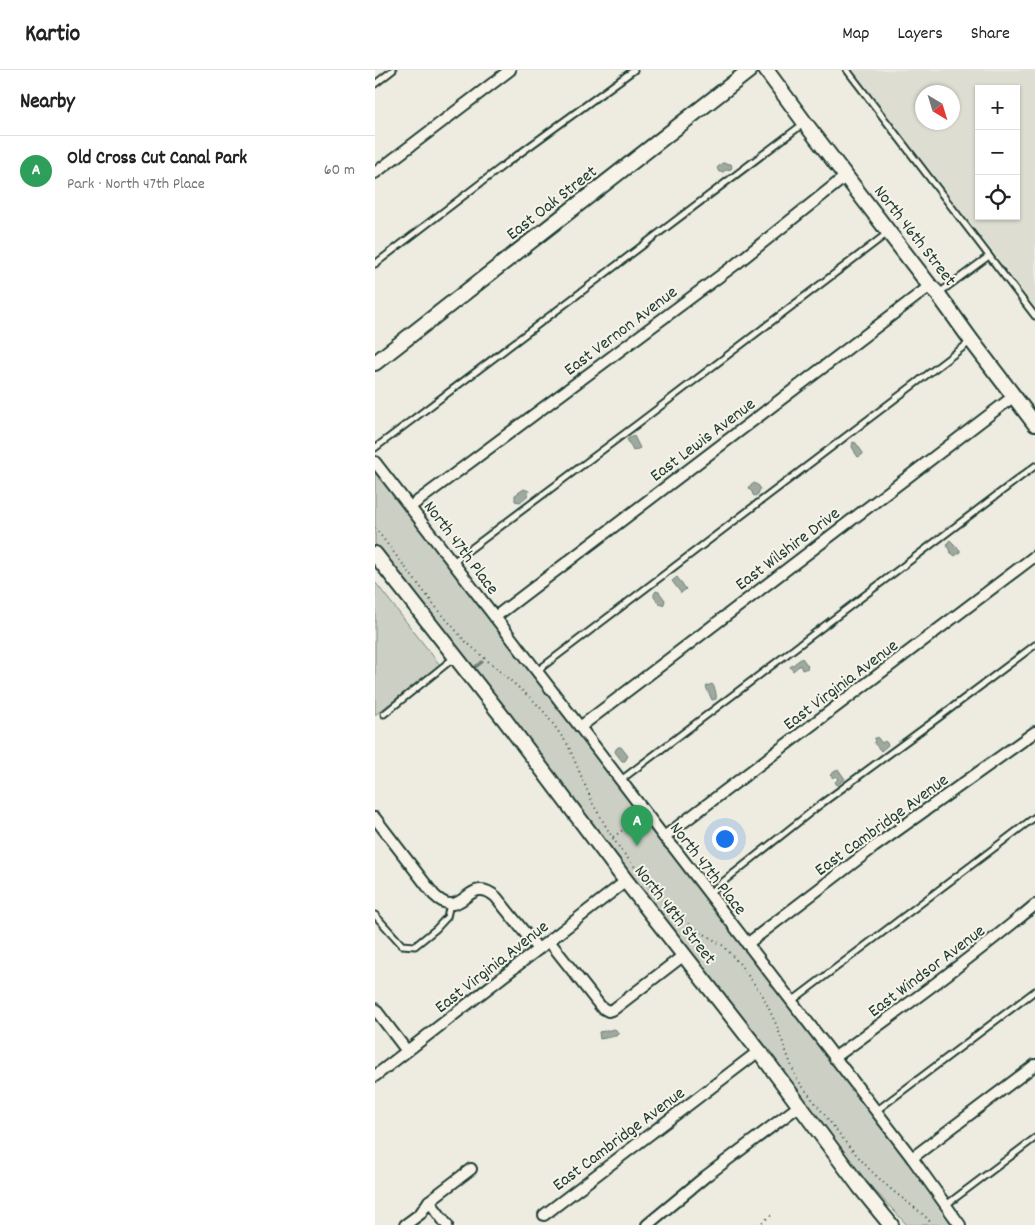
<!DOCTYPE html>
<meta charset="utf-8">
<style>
:root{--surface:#fff;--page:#f2f2f2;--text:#222;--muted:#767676;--line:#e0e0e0;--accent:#b45309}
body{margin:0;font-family:Dekko,sans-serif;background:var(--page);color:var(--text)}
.controls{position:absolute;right:15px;top:15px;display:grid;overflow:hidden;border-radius:0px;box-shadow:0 1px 4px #0004}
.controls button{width:45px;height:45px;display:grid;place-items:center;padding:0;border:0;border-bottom:1px solid var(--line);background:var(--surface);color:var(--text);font:25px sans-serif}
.compass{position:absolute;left:540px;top:15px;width:45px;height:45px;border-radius:50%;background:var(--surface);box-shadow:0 1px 4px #0004;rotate:142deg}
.you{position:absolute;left:349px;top:768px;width:18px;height:18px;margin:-12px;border:4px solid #fff;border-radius:50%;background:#1a73e8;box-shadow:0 0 0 8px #1a73e833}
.badge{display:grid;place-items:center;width:32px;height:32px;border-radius:50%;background:var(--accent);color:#fff;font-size:16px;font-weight:700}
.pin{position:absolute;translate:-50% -41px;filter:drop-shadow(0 1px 2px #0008)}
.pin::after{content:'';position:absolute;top:26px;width:18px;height:15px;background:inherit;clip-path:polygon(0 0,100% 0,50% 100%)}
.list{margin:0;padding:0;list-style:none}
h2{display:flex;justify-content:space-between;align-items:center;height:65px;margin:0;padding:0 20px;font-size:21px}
h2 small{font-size:16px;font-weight:400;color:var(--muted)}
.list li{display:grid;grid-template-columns:32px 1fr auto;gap:15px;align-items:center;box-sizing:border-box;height:70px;padding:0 20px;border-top:1px solid var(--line)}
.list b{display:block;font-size:19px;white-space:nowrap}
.list p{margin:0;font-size:16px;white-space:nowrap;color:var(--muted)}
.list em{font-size:16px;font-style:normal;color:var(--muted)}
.icon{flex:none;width:28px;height:28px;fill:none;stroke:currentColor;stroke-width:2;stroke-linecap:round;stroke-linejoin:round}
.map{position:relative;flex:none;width:660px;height:1155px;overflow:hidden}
header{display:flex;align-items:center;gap:30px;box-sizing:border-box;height:70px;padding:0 25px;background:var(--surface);border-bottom:1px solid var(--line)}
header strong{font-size:24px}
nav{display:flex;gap:28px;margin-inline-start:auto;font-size:18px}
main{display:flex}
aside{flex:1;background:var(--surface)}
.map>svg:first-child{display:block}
</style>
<header>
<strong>Kartio</strong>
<nav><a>Map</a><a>Layers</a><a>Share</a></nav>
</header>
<main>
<aside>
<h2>Nearby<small></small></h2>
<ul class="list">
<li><span class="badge" style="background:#2e9e5b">A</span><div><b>Old Cross Cut Canal Park</b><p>Park · North 47th Place</p></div><em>60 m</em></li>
</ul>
</aside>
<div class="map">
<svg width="660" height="1155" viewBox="0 0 660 1155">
<rect width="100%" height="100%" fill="#eeece1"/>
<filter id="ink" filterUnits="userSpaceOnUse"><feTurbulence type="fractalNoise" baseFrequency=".02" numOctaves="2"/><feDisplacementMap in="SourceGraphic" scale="10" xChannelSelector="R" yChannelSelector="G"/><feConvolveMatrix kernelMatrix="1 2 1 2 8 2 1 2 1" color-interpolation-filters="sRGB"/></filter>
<g filter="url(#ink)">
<path fill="#ddddd2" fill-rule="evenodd" d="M 478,0 L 660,0 L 660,237 ZM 604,19 L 641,19 L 641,146 L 604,146 ZM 548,22 L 578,22 L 578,52 L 548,52 Z"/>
<g fill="#cccfc4" stroke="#76867c">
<polygon points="0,399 201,659 286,772 295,780 534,1091 579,1155 532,1155 478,1097 182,708 0,474"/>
<polygon points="0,512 65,595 0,645"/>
</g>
<g fill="#9fa99f" stroke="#6c7e74">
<polygon points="347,93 356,94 357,97 356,99 351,100 348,102 344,102 342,98"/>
<polygon points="259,366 265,378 258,381 252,369"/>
<polygon points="478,372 481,373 488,383 487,385 483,387 480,383 480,382 477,377"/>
<polygon points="379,413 384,416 385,419 383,424 380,426 378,425 377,422 373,418"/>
<polygon points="149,419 154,421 153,425 145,432 140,431 140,425"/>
<polygon points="575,470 585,480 585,482 580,486 575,482 572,475 573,472"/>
<polygon points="302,507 311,519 306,523 297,511"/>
<polygon points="281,521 284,522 290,530 289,534 288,535 284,534 279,527 279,524"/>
<polygon points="427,588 433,596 432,597 433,598 427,600 425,595 418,601 415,597"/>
<path d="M 337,614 C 340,617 342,625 341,629 L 337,630 L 331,617 L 332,616 Z"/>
<polygon points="502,667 507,673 510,671 513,674 513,675 506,681 499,673 500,670 499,669"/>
<polygon points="243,677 246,677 253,686 250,691 247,691 240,682 241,679"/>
<polygon points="463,699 470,709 462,715 460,712 463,709 460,706 458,708 455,705"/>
<polygon points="240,959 244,963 241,966 225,969 224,962"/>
</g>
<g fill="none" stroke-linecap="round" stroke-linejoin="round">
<polyline stroke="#6c7e74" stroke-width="3" points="95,601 107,592"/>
<defs>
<g id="lane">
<polyline points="472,0 660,246"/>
<polyline points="0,14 18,0"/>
<polyline points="0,194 133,92 259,0"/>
<polyline points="564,223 614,186"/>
<polyline points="0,378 428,54"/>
<polyline points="78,492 265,352 514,162"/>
<polyline points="162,601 595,272"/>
<polyline points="9,644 80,587"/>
<polyline points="246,710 660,396"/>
<polyline points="334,823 446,734 563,648 660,575"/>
<polyline points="0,845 27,875 40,876 61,859 72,847 75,834"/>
<polyline points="417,931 660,747"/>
<polyline points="501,1041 660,921"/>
<polyline points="571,1135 660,1068"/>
</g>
<g id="street">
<polyline points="0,103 135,0"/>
<polyline points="0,392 205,657 289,767 299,778 501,1041 537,1088 585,1155"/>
<polyline points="35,437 361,194 471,106"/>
<polyline points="120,547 555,216"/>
<polyline points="205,657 639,326"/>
<path d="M 0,748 L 59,825 C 89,854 92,802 121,827 L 163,879"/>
<polyline points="289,767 660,486"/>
<polyline points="174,871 226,937 233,941 239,939 309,885"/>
<polyline points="372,874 499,777 660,662"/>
<polyline points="0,939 32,981"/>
<path d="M 459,988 C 528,938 595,889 660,835"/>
<polyline points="0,1006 251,811"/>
<polyline points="537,1088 660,995"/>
<polyline points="54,1131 72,1155"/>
<polyline points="169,1145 384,981"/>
<polyline points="30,1155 45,1144 54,1131 96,1099"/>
<polyline points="272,1155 331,1106 424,1036"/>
</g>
<g id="secondary">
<polyline points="391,0 430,53 555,216 563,224 596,270 660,354"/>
<polyline points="0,293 375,0"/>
<polyline points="0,484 130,650 251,811 384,981 485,1117 516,1155"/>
</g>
</defs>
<use href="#lane" stroke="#1f3d34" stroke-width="9"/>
<use href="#street" stroke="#1f3d34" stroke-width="14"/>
<use href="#secondary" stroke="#1f3d34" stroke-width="18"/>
<g stroke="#1f3d34" stroke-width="2" stroke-dasharray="1 4" stroke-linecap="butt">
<polyline points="0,458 60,536 90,571 159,631 170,643 193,675 218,734 237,767 246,780 299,845 347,875 364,893 388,926 401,954 421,1008 472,1074 496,1101 518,1121 549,1145 558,1155"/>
<path d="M 238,767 C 253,757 255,751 272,763"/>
<polyline points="383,1155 398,1144"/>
</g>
<use href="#lane" stroke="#f7f3e8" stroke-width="5"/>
<use href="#street" stroke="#f7f3e8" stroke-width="10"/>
<use href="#secondary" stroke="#f7f3e8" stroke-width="14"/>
</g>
</g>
<g text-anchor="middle" stroke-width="4" stroke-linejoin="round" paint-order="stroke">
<g font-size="18" fill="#1f3d34" stroke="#f7f3e8">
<text transform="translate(176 132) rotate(-38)" y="6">East Oak Street</text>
<text transform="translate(541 165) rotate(52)" y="6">North 46th Street</text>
<text transform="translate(245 260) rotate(-37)" y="6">East Vernon Avenue</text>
<text transform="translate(327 369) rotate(-37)" y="6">East Lewis Avenue</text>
<text transform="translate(87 477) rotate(53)" y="6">North 47th Place</text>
<text transform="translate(412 478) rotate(-37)" y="6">East Wilshire Drive</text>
<text transform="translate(465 614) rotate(-37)" y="6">East Virginia Avenue</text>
<text transform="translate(506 754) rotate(-36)" y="6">East Cambridge Avenue</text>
<text transform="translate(334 798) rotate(52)" y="6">North 47th Place</text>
<text transform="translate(301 844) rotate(52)" y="6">North 48th Street</text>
<text transform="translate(116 896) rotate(-38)" y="6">East Virginia Avenue</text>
<text transform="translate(551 900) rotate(-37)" y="6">East Windsor Avenue</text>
<text transform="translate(243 1068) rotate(-37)" y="6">East Cambridge Avenue</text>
</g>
</g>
</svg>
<div class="controls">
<button>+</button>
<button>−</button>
<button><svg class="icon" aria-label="locate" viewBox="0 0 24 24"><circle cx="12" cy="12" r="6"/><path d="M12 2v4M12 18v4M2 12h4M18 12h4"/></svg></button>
</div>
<svg class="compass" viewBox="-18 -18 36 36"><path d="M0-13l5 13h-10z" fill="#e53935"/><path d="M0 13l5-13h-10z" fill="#767676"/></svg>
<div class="you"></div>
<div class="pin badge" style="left:262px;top:776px;background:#2e9e5b">A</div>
</div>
</main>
